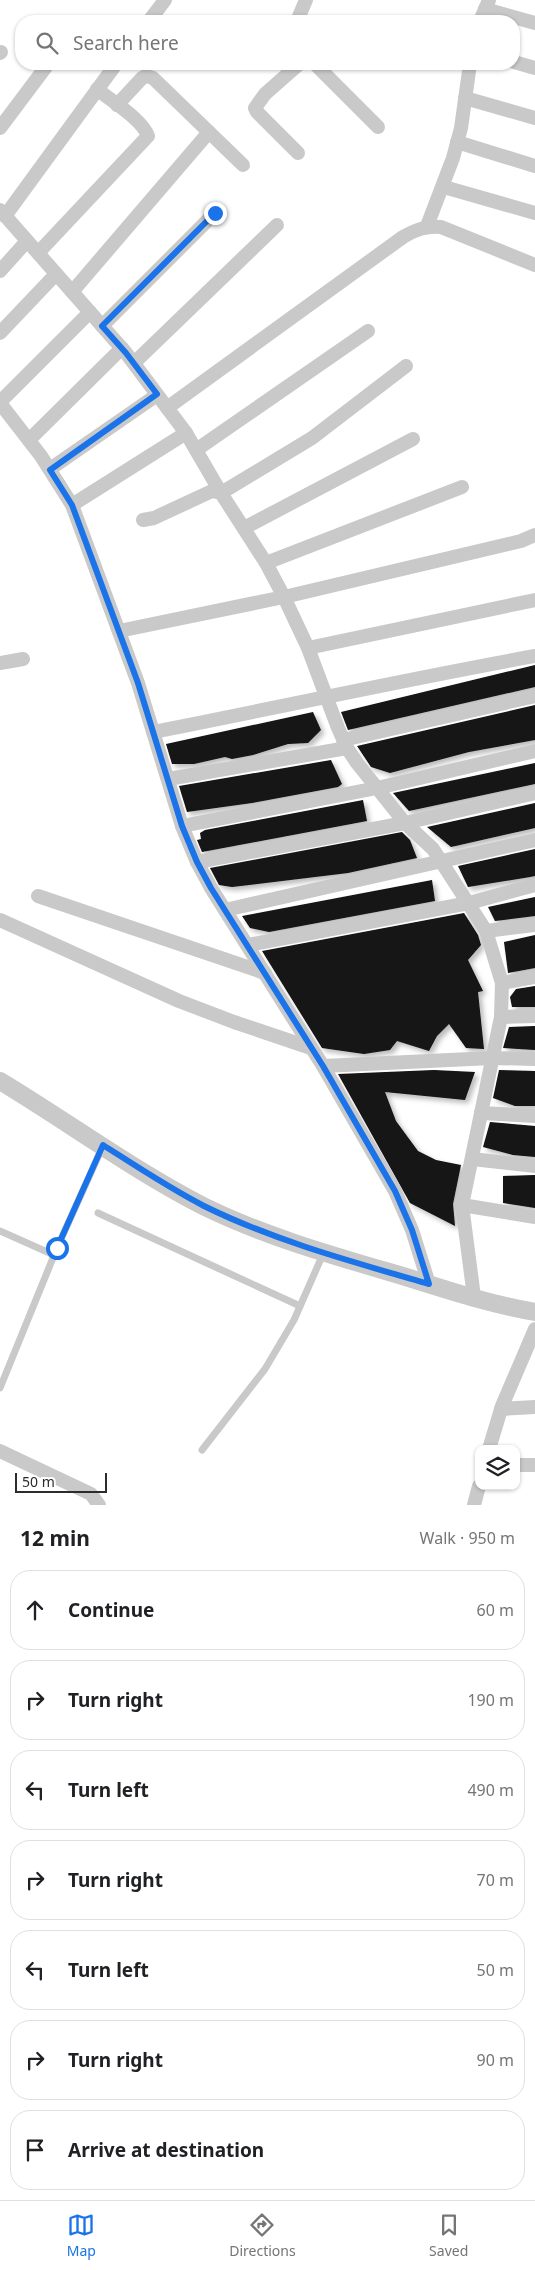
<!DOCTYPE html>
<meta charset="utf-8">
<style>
:root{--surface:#fff;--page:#f2f2f2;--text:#202124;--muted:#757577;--line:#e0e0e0;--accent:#1a73e8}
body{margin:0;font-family:"Noto Sans",sans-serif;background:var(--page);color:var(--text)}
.controls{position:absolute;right:15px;bottom:15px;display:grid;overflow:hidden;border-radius:10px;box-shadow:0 1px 4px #0004}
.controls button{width:45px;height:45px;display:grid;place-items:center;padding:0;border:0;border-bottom:1px solid var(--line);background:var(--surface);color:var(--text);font:25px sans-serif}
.scale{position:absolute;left:15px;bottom:12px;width:92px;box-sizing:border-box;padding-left:5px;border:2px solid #2c2c2c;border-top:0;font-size:14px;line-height:18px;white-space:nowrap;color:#2c2c2c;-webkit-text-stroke:4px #fff;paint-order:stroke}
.stop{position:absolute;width:15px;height:15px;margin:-11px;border:4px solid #1a73e8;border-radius:50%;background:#fff}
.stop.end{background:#1a73e8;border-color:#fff;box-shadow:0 1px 5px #0008}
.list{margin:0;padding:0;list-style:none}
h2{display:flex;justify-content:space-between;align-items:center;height:65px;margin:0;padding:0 20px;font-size:21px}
h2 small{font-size:16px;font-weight:400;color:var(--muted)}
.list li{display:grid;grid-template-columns:32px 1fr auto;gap:15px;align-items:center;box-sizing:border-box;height:80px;margin:0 10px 10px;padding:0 10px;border:1px solid var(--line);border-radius:20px}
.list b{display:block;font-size:19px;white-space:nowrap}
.list em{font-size:16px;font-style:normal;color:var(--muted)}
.icon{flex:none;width:28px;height:28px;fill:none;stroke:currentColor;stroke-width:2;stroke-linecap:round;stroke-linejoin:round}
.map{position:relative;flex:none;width:535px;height:1505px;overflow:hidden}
.search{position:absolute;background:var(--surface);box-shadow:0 1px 4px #0004;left:15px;right:15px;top:15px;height:55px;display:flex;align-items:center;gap:12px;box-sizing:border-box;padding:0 18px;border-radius:20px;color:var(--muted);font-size:19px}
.sheet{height:695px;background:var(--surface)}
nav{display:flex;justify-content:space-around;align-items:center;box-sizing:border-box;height:70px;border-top:1px solid var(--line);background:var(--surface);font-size:14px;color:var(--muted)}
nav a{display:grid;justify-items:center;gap:2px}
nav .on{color:var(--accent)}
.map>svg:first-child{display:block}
</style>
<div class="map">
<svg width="535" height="1505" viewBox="0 0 535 1505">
<defs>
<filter id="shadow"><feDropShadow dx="3.5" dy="3.5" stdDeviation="2.5" flood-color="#0004"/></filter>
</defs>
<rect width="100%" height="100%" fill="#fff"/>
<g fill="#131313" filter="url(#shadow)">
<polygon points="535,665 535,687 348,730 341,712"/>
<polygon points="535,705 535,740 469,752 390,773 371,767 357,746"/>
<polygon points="313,712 321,730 308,743 288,744 253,755 232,759 225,757 194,764 172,764 166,744"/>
<polygon points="331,760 342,784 338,787 252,803 187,812 179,786"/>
<polygon points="535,763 535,784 409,811 393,793"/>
<polygon points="363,800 367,821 202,852 197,840 201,839 200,833 205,830"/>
<polygon points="535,803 535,828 451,847 427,827"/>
<polygon points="402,832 410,840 417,858 348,873 232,887 219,885 210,868"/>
<polygon points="535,849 535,876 530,877 468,887 458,866"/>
<polygon points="432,880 435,901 269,932 250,928 242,916"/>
<polygon points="535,897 535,916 495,921 488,907"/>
<polygon points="464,913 478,935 481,945 468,960 483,991 478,992 484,1049 466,1048 449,1024 437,1036 429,1051 397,1041 390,1050 364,1054 322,1048 262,951"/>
<polygon points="535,935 535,968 508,973 504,942"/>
<polygon points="535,986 535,1007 512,1007 510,997 516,989"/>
<polygon points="535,1026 535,1050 503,1048 509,1027"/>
<polygon points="434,1070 475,1072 465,1100 385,1092 396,1121 418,1151 436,1160 461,1165 453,1204 455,1226 410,1203 338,1074"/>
<polygon points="499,1070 535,1071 535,1106 515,1106 493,1098"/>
<polygon points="490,1122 535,1126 535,1157 513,1155 483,1147"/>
<polygon points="535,1175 535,1208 503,1203 503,1176"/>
</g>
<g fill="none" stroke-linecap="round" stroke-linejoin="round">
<g stroke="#c9c9c9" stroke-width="7">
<polyline points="98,1213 300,1306"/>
<polyline points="0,1231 54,1255"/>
<polyline points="0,1388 57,1248 103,1146"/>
<polyline points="202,1450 265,1369 294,1320 323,1254"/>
</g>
<g stroke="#c9c9c9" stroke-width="14">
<polyline points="485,9 535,23"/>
<polyline points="149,21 165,0"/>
<polyline points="297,21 306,0"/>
<polyline points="480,21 489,0"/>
<polyline points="0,53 1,52"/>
<polyline points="514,62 535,68"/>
<polyline points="315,64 378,127"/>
<polyline points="465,98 535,118"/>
<polyline points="117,105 142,78 146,76 153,78 243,165"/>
<polyline points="0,128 48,64"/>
<polyline points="457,142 535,166"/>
<polyline points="298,153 257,112 255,108 265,94 299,64"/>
<polyline points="444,187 535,213"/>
<polyline points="0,210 126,353 186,433 221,493 266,563 284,597 308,648 338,728 347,748 357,763 405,823 433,849 486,931 502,983 501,1017 462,1205 474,1297"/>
<polyline points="5,216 116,64"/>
<polyline points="427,226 453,158 461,128 470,64"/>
<path d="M 38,253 L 148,136 C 142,119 111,101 97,89"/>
<polyline points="0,271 27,241"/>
<polyline points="72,292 209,132"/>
<polyline points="102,326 215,213"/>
<polyline points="0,333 56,274"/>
<polyline points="134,363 277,225"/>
<polyline points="0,402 90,312"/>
<polyline points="0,403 41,456 72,505 138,683 182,826 197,862 211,888 323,1066 395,1191 412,1230 429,1284"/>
<path d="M 167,408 L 403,237 C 417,229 426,226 441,227 L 535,265"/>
<polyline points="29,440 122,348"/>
<polyline points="196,450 368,331"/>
<polyline points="50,469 157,395"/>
<polyline points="72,505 186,433"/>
<polyline points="143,520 154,518 212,491 221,493 312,438 406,366"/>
<polyline points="244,528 413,439"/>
<polyline points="266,563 462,487"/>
<polyline points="119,631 284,597 521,541 535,535"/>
<polyline points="308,648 535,600"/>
<polyline points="0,663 23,659"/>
<path d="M 153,732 C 281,707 407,679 535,656"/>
<polyline points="343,740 535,696"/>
<polyline points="168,779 347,748"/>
<polyline points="182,826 377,788 535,751"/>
<polyline points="197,862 405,823 535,793"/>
<polyline points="38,896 265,973"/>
<polyline points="225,910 535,840"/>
<polyline points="0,920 179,1001 234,1022 311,1048"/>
<polyline points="486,931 535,925"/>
<polyline points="248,945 469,903 535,885"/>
<polyline points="502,983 535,977"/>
<polyline points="501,1017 535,1016"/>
<polyline points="323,1066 492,1058 535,1059"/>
<polyline points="481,1113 535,1116"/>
<polyline points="472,1159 535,1166"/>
<polyline points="462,1205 535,1217"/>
<polyline points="501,1409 535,1407"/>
<polyline points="489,1449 502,1406 535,1329"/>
<polyline points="0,1451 91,1494 99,1505"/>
<polyline points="516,1465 535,1465"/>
<polyline points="474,1505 479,1486"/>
</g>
<path stroke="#c9c9c9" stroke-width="18" d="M 0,1081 C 68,1122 133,1170 203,1206 C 264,1236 331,1255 396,1274 C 442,1288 488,1304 535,1312"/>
</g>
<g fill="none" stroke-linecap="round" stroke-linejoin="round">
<path stroke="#1a73e8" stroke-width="6" d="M 57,1248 L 103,1145 C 136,1166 169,1188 204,1206 C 275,1241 353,1262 429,1284 L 412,1230 L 395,1191 L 323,1066 L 211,888 L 197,862 L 182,826 L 138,683 L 72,505 L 50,470 L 157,394 L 126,353 L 102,326 L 215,213"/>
</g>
</svg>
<div class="controls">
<button><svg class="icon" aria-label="layers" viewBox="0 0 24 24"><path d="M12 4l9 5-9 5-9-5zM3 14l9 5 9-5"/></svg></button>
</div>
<div class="scale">50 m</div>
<div class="stop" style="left:57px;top:1248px"></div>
<div class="stop end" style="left:215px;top:213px"></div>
<div class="search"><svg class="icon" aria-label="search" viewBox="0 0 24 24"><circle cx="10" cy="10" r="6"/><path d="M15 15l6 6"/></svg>Search here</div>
</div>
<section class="sheet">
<h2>12 min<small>Walk · 950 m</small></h2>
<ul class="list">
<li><svg class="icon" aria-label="ahead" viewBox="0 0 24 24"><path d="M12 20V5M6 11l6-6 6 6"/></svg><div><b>Continue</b></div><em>60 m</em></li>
<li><svg class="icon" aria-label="right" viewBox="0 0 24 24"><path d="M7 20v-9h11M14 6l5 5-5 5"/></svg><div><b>Turn right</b></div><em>190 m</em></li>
<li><svg class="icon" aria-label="left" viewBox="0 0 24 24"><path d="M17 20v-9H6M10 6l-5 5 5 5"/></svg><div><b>Turn left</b></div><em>490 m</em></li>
<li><svg class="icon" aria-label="right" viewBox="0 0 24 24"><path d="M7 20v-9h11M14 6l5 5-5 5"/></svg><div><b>Turn right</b></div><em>70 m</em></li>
<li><svg class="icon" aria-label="left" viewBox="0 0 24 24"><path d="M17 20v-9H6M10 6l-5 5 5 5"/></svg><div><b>Turn left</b></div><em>50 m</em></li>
<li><svg class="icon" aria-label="right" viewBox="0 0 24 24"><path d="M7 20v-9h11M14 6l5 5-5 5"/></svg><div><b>Turn right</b></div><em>90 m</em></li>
<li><svg class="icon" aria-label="arrive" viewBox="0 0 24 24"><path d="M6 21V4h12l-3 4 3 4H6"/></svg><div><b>Arrive at destination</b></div></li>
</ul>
</section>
<nav>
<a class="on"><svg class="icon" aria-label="map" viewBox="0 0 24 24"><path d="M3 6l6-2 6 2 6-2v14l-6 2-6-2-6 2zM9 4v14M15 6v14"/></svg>Map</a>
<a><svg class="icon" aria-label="directions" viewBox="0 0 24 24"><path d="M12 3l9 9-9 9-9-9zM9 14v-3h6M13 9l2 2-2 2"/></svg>Directions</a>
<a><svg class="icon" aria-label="saved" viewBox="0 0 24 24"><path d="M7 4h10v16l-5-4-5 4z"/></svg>Saved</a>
</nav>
